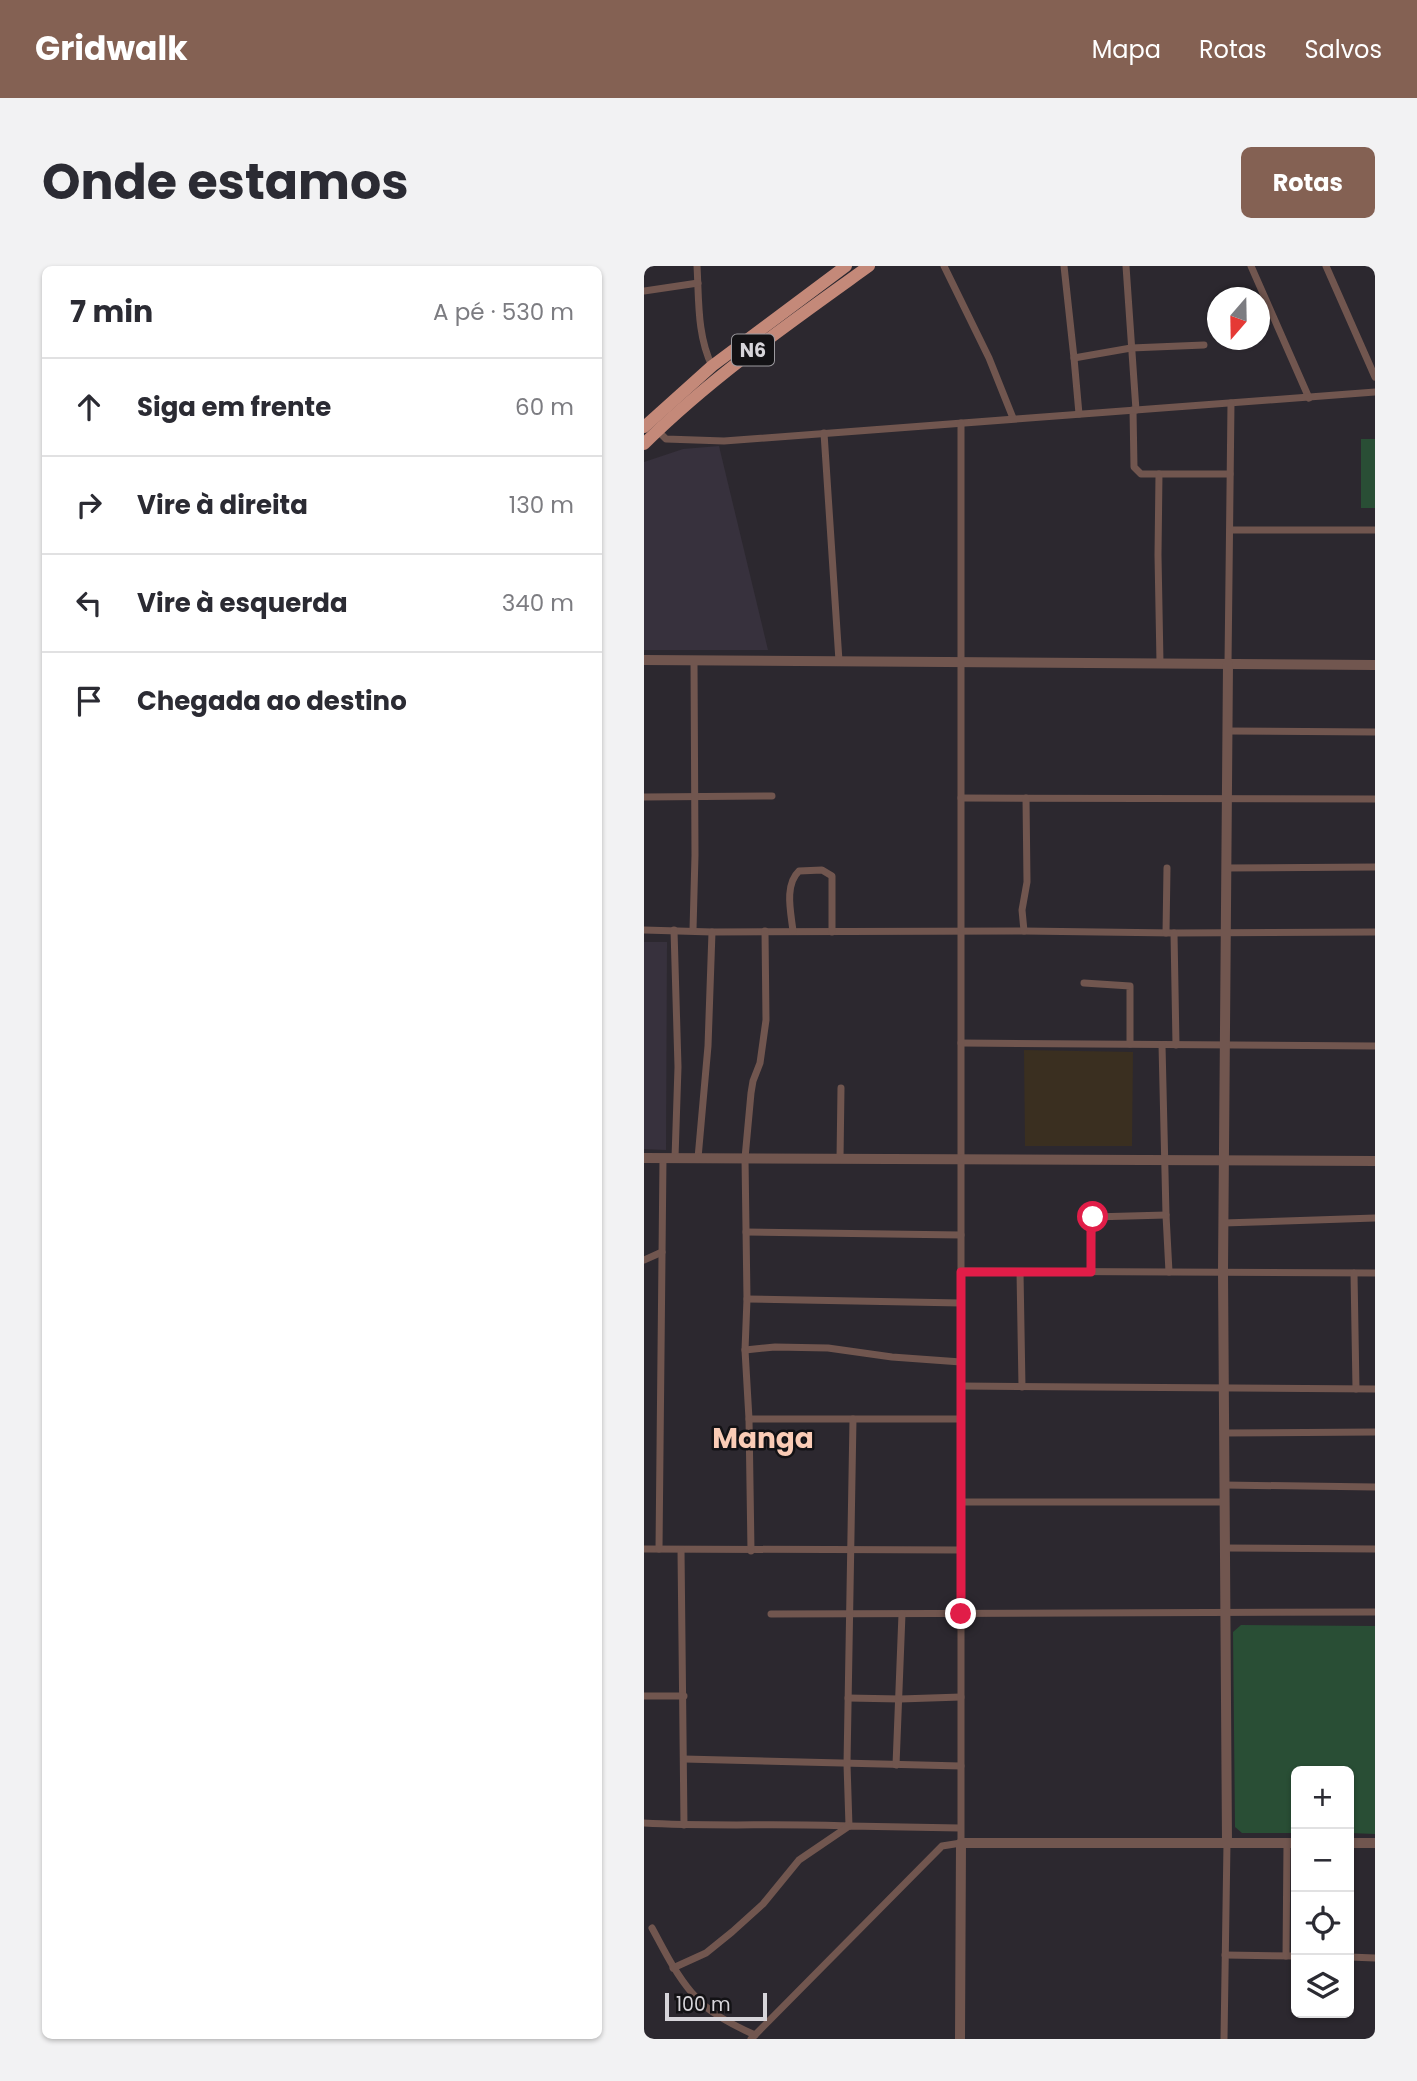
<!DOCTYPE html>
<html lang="pt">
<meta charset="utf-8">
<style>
:root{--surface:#fff;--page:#f2f2f3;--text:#2b2b33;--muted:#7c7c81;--line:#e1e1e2;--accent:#846153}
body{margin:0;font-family:Poppins,sans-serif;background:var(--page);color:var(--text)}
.controls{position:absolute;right:21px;bottom:21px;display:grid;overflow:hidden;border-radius:10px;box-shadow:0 2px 5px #0004}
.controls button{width:63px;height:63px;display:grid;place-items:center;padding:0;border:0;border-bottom:2px solid var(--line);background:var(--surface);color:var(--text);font:35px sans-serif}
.compass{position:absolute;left:563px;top:21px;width:63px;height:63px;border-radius:50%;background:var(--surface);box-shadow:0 2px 5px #0004;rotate:200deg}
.scale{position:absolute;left:21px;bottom:18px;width:102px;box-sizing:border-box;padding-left:7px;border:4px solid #d7d5da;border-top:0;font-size:19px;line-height:24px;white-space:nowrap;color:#d7d5da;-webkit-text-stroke:5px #131215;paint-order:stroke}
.stop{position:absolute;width:21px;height:21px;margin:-16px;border:5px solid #e11d48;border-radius:50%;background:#fff}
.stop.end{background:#e11d48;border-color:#fff;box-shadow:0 2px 7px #0008}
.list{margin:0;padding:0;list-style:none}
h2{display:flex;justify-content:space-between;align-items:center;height:91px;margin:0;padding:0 28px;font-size:30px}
h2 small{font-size:23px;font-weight:400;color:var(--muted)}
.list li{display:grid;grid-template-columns:46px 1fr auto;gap:21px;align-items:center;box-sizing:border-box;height:98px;padding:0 28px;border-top:2px solid var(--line)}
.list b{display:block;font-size:26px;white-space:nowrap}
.list em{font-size:23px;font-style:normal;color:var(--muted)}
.icon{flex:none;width:38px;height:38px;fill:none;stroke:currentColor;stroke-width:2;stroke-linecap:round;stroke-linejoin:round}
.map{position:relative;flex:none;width:731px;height:1773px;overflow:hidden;border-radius:10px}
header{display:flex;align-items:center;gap:42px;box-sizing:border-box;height:98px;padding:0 35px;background:var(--accent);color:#fff}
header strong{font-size:33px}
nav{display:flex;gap:38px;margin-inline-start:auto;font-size:24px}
.intro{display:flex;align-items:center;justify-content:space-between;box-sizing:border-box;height:168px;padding:0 42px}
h1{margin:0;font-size:49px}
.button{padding:18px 32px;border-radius:10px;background:var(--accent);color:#fff;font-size:24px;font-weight:700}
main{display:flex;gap:42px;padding:0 42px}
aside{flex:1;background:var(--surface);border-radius:10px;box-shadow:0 2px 5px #0004}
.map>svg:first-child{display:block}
</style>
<header>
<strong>Gridwalk</strong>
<nav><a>Mapa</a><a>Rotas</a><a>Salvos</a></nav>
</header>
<div class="intro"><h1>Onde estamos</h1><a class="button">Rotas</a></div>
<main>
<aside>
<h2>7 min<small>A pé · 530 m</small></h2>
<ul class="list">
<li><svg class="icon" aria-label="ahead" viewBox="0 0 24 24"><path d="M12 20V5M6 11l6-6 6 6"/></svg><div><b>Siga em frente</b></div><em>60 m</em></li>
<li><svg class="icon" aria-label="right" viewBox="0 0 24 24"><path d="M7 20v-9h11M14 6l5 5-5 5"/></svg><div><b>Vire à direita</b></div><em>130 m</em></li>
<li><svg class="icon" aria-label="left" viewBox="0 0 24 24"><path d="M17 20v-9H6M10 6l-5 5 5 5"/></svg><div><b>Vire à esquerda</b></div><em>340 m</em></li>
<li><svg class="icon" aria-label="arrive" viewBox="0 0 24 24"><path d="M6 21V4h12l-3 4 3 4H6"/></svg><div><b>Chegada ao destino</b></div></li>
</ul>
</aside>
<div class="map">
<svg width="731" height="1773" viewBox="0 0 731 1773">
<rect width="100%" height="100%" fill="#2c282f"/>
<g fill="#37313d">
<polygon points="75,180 124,384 0,384 0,196 39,183"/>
<polygon points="0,676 23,676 22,884 0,883"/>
</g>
<polygon fill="#3a2f20" points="380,784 489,786 488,880 381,880"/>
<g fill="#294e35">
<rect x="717" y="173" width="14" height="69"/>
<polygon points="597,1359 731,1360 731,1568 705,1567 705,1505 652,1505 652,1567 598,1567 591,1561 589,1366"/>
</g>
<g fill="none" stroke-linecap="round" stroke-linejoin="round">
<g stroke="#71564f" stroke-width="7">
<path d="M 53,0 C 55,34 53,69 68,100"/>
<polyline points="300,0 345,92 369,152"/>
<polyline points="420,0 430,92"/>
<polyline points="482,0 492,144"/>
<polyline points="607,0 665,132"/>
<polyline points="682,0 731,111"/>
<polyline points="0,25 54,17"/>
<polyline points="489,144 490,201 497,208 586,208"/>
<polyline points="435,148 430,92 487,82 560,79"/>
<polyline points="14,165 22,173 80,175 731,126"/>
<polyline points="180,167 195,395"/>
<polyline points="515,208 514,289 516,397"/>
<polyline points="586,264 731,264"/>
<polyline points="584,398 587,137"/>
<polyline points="584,465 731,466"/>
<polyline points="0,531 128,530"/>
<polyline points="317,532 731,533"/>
<polyline points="582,602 731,601"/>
<polyline points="0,664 68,666 380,665 530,667 731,666"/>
<polyline points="30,664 34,801 31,892"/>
<polyline points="49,664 51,589 50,394"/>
<path d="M 149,665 C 147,647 140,619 155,605 L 178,604 L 188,610 L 188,666"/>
<polyline points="380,665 378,644 383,616 382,532"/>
<polyline points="522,667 523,602"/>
<polyline points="530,667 532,779"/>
<polyline points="440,717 486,720 486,778"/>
<polyline points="317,777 731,780"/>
<polyline points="518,779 522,949 525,1006"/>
<polyline points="54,892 64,780 68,666"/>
<polyline points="196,893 197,822"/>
<polyline points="579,957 731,952"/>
<polyline points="102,966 317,969"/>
<polyline points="0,994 18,986"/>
<polyline points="317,1005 731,1007"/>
<polyline points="376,1006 378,1121"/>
<polyline points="447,1006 448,953 449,951 522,949"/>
<polyline points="710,1007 712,1123"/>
<polyline points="103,1033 317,1037"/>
<polyline points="101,1084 131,1081 184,1082 248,1091 317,1096"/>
<polyline points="317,1120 731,1123"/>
<polyline points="105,1153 317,1153"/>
<polyline points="580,1167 731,1166"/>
<polyline points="580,1219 731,1221"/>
<polyline points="317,1236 580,1236"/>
<polyline points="581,1282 731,1283"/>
<polyline points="0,1283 317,1284"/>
<polyline points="15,1283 19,892"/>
<polyline points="37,1284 40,1559"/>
<polyline points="107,1285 105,1153 101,1084 103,1033 101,892 107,827 109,815 116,797 122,754 121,665"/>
<polyline points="127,1348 731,1346"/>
<polyline points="0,1430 40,1430"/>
<polyline points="204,1432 256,1433 317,1431"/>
<polyline points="40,1493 317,1500"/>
<polyline points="252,1499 258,1348"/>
<path d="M 0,1557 C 68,1561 137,1557 205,1560 L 203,1498 L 209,1153"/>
<path d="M 8,1662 C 20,1684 31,1707 48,1727 C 63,1746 89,1759 111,1769"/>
<polyline points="581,1689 652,1690"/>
<polyline points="642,1690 643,1577"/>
<polyline points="705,1691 731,1692"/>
<polyline points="29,1702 62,1687 88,1666 119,1638 155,1594 205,1560 316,1562"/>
<polyline points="107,1773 298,1580 317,1577 317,157"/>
<polyline points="580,1773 583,1577"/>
</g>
<g stroke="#71564f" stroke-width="10">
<polyline points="0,394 731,399"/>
<polyline points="0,892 731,895"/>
<polyline points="583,1577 579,1005 584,398"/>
<polyline points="705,1577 731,1577"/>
<polyline points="316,1773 317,1577 652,1577"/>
</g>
<g stroke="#c48979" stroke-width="12">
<polyline points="0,161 68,100 202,0"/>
<path d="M 0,178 C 68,111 147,56 225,0"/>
</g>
</g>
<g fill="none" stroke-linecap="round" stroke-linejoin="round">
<polyline stroke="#e11d48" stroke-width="9" points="317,1348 317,1006 447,1006 447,953 449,951"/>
</g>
<g text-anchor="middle" stroke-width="5" stroke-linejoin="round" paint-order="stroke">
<rect fill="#131215" stroke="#9c9a9f" stroke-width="2" x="88" y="68.5" width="42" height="31" rx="5"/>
<g font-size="19" font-weight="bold" fill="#d7d5da">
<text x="109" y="91">N6</text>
</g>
<g font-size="28" font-weight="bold" fill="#faccb6" stroke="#131215">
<text x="119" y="1182">Manga</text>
</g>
</g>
</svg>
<div class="controls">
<button>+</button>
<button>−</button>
<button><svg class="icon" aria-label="locate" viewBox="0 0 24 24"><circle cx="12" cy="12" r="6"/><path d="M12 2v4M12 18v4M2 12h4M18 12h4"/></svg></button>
<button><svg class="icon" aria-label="layers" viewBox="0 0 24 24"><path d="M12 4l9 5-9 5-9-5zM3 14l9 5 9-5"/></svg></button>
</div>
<svg class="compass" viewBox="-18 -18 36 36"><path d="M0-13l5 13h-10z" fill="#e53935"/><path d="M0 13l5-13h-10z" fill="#7c7c81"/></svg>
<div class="scale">100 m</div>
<div class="stop" style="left:449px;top:951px"></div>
<div class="stop end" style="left:317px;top:1348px"></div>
</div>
</main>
